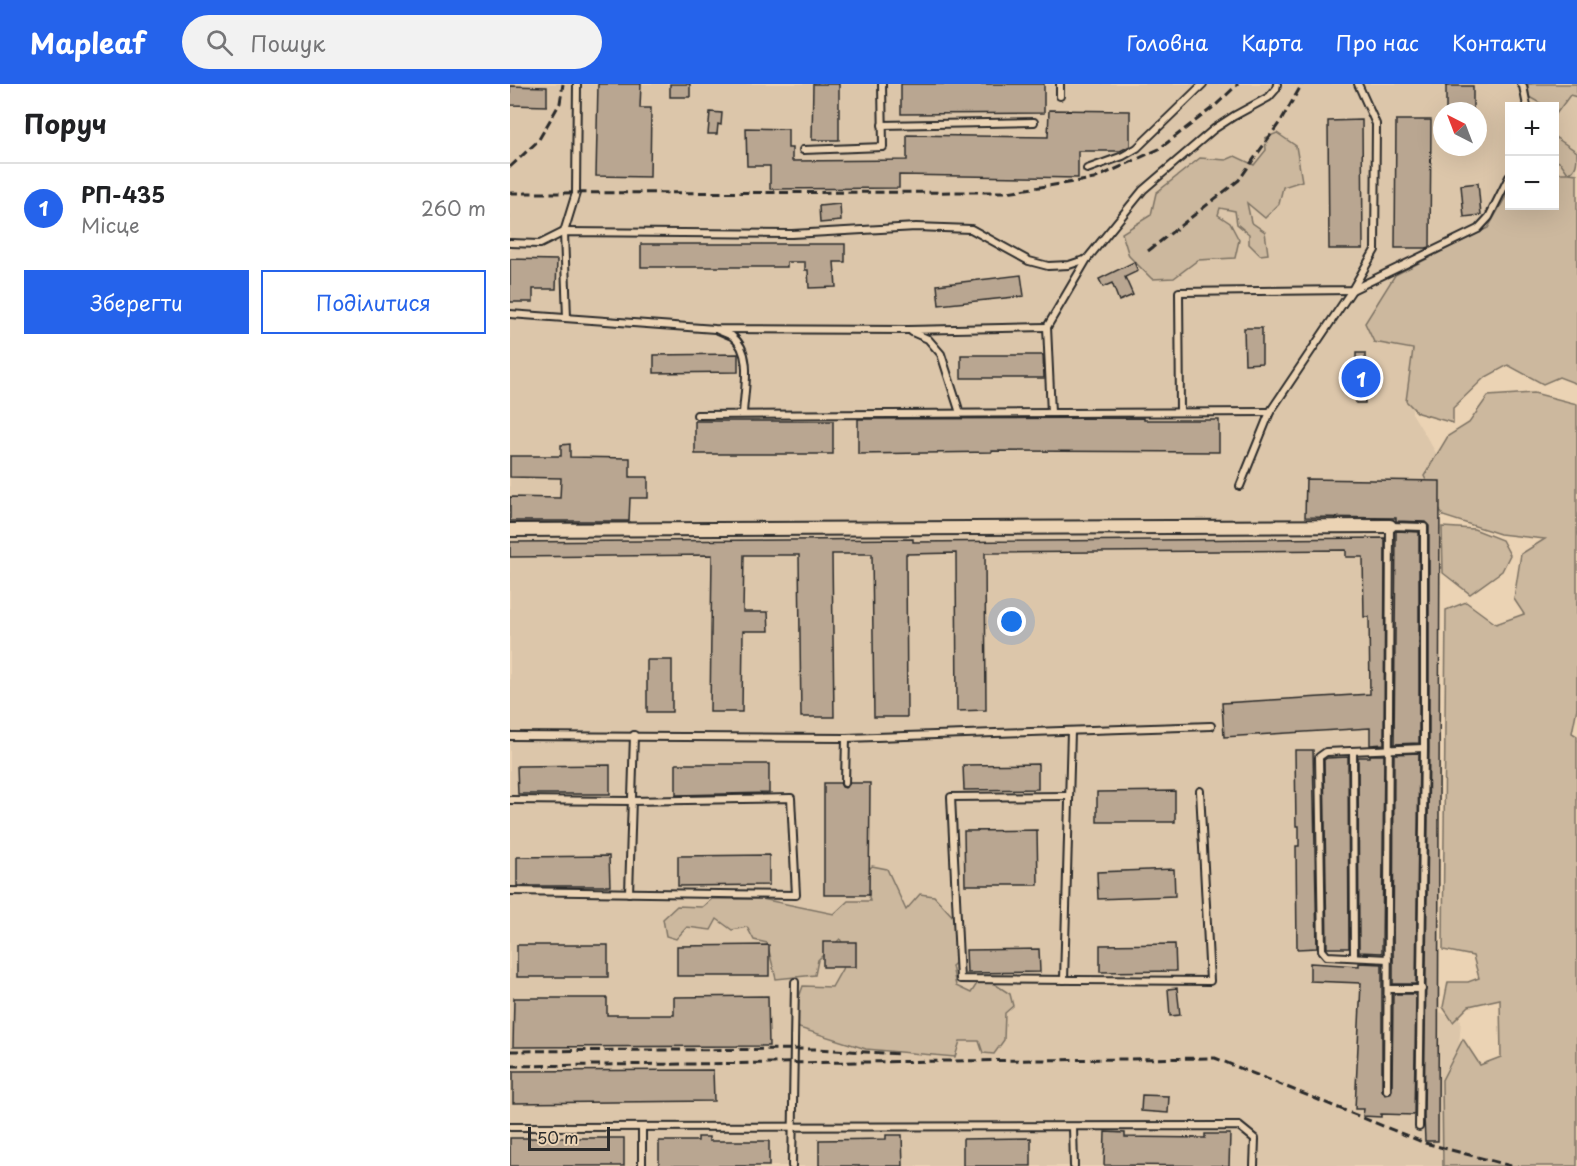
<!DOCTYPE html>
<html lang="uk">
<meta charset="utf-8">
<style>
:root{--surface:#fff;--page:#f2f2f2;--text:#202124;--muted:#757577;--line:#e0e0e0;--accent:#2563eb}
body{margin:0;font-family:"Playpen Sans",sans-serif;background:var(--page);color:var(--text)}
.controls{position:absolute;right:18px;top:18px;display:grid;overflow:hidden;border-radius:0px;box-shadow:0 6px 24px #0002}
.controls button{width:54px;height:54px;display:grid;place-items:center;padding:0;border:0;border-bottom:2px solid var(--line);background:var(--surface);color:var(--text);font:30px sans-serif}
.compass{position:absolute;left:923px;top:18px;width:54px;height:54px;border-radius:50%;background:var(--surface);box-shadow:0 6px 24px #0002;rotate:318deg}
.scale{position:absolute;left:18px;bottom:15px;width:82px;box-sizing:border-box;padding-left:6px;border:3px solid #2b2b2b;border-top:0;font-size:16px;line-height:21px;white-space:nowrap;color:#2b2b2b;-webkit-text-stroke:4px #ebd3b4;paint-order:stroke}
.you{position:absolute;left:502px;top:538px;width:21px;height:21px;margin:-15px;border:4px solid #fff;border-radius:50%;background:#1a73e8;box-shadow:0 0 0 9px #1a73e833}
.badge{display:grid;place-items:center;width:39px;height:39px;border-radius:50%;background:var(--accent);color:#fff;font-size:20px;font-weight:700}
.pin{position:absolute;translate:-50% -50%;border:3px solid #fff;box-shadow:0 2px 6px #0006}
.list{margin:0;padding:0;list-style:none}
h2{display:flex;justify-content:space-between;align-items:center;height:78px;margin:0;padding:0 24px;font-size:26px}
h2 small{font-size:20px;font-weight:400;color:var(--muted)}
.list li{display:grid;grid-template-columns:39px 1fr auto;gap:18px;align-items:center;box-sizing:border-box;height:90px;padding:0 24px;border-top:2px solid var(--line)}
.list b{display:block;font-size:22px;white-space:nowrap}
.list p{margin:0;font-size:20px;white-space:nowrap;color:var(--muted)}
.list em{font-size:20px;font-style:normal;color:var(--muted)}
.actions{display:flex;gap:12px;padding:18px 24px}
.actions a{flex:1;padding:14px 0;border:2px solid var(--accent);border-radius:0px;text-align:center;font-size:21px;color:var(--accent)}
.actions .main{background:var(--accent);color:#fff}
.icon{flex:none;width:33px;height:33px;fill:none;stroke:currentColor;stroke-width:2;stroke-linecap:round;stroke-linejoin:round}
.map{position:relative;flex:none;width:1067px;height:1082px;overflow:hidden}
header{display:flex;align-items:center;gap:36px;box-sizing:border-box;height:84px;padding:0 30px;background:var(--accent);color:#fff}
header strong{font-size:28px}
nav{display:flex;gap:33px;margin-inline-start:auto;font-size:21px}
.search{width:420px;height:54px;background:var(--page);display:flex;align-items:center;gap:15px;box-sizing:border-box;padding:0 21px;border-radius:33px;color:var(--muted);font-size:22px}
main{display:flex}
aside{flex:1;background:var(--surface)}
.map>svg:first-child{display:block}
</style>
<header>
<strong>Mapleaf</strong>
<div class="search"><svg class="icon" aria-label="search" viewBox="0 0 24 24"><circle cx="10" cy="10" r="6"/><path d="M15 15l6 6"/></svg>Пошук</div>
<nav><a>Головна</a><a>Карта</a><a>Про нас</a><a>Контакти</a></nav>
</header>
<main>
<aside>
<h2>Поруч<small></small></h2>
<ul class="list">
<li><span class="badge">1</span><div><b>РП-435</b><p>Місце</p></div><em>260 m</em></li>
</ul>
<div class="actions"><a class="main">Зберегти</a><a>Поділитися</a></div>
</aside>
<div class="map">
<svg width="1067" height="1082" viewBox="0 0 1067 1082">
<rect width="100%" height="100%" fill="#ebd3b4"/>
<filter id="ink" filterUnits="userSpaceOnUse"><feTurbulence type="fractalNoise" baseFrequency=".0167" numOctaves="2"/><feDisplacementMap in="SourceGraphic" scale="12" xChannelSelector="R" yChannelSelector="G"/><feConvolveMatrix kernelMatrix="1 2 1 2 8 2 1 2 1" color-interpolation-filters="sRGB"/></filter>
<g filter="url(#ink)">
<path fill="#dcc6aa" fill-rule="evenodd" d="M 0,0 L 1067,0 L 1067,89 L 1045,89 L 1044,22 L 999,22 L 999,107 L 978,144 L 885,191 L 864,258 L 903,265 L 902,329 L 940,392 L 929,434 L 930,928 L 951,936 L 940,1082 L 0,1082 ZM 932,27 L 968,27 L 968,63 L 932,63 Z"/>
<g fill="#ccb89e" stroke="#7c7264" stroke-width="1.5">
<polygon points="1018,0 1067,0 1067,13 1060,11 1046,30 1044,22 1035,22 1019,13"/>
<polygon points="767,49 786,62 792,97 773,103 769,120 755,134 737,119 741,138 755,148 758,170 750,171 739,160 739,150 727,140 725,127 710,124 708,131 720,139 729,156 725,174 688,176 664,194 642,195 619,172 612,149 641,131 646,109 690,74 716,76 725,72 744,81 756,66 755,54"/>
<path d="M 1045,53 L 1067,68 C 1067,77 1067,86 1059,89 L 1067,90 L 1067,300 L 1049,293 L 1033,300 L 998,281 L 974,294 L 943,324 L 943,339 L 908,329 L 896,317 L 903,265 L 864,258 L 855,239 L 885,191 L 978,144 L 999,107 L 999,122 L 1044,122 L 1045,89 L 1058,89 L 1051,79 L 1045,76 Z"/>
<polygon points="1024,309 1067,320 1067,624 1062,649 1067,652 1067,1082 933,1082 932,996 953,955 970,981 991,973 990,915 959,922 943,938 933,923 938,898 958,898 969,894 963,872 933,866 936,526 956,518 986,540 1014,530 1004,515 1011,470 1035,455 990,450 933,432 914,392 938,352 959,339 978,312"/>
<polygon points="932,443 964,445 992,456 1000,471 992,487 960,510 933,489"/>
<polygon points="362,782 377,785 396,826 410,810 424,812 446,836 451,874 442,882 446,902 461,909 468,898 480,897 500,910 503,922 495,929 494,956 484,970 473,969 469,957 450,957 445,973 356,965 289,944 283,930 293,902 322,903 335,880 343,878 330,855 308,876 305,891 266,895 257,859 244,856 237,843 222,846 207,835 201,846 177,843 166,855 156,852 153,835 167,822 192,823 202,815 252,815 324,830 338,817 360,817 354,791"/>
</g>
<g fill="#b9a691" stroke="#2b2b2b" stroke-width="1.5">
<polygon points="88,0 131,0 130,24 141,24 140,93 86,92"/>
<rect x="160" y="0" width="20" height="13"/>
<polygon points="303,0 329,0 329,56 302,56"/>
<polygon points="391,0 534,0 534,29 391,30"/>
<polygon points="0,2 37,3 37,22 0,21"/>
<rect x="936" y="2" width="27" height="25"/>
<polygon points="539,26 620,27 620,62 610,67 568,67 568,94 389,91 389,104 260,105 260,82 237,82 236,44 278,45 278,64 282,64 282,77 397,76 397,51 538,53"/>
<polygon points="200,28 212,29 211,41 208,40 207,50 198,50"/>
<polygon points="852,36 853,165 819,165 818,37"/>
<polygon points="886,36 921,36 920,163 916,164 885,164"/>
<polygon points="968,99 971,131 954,133 951,101"/>
<polygon points="330,120 331,137 310,139 309,122"/>
<polygon points="131,160 335,160 335,178 324,178 326,203 299,204 298,186 295,186 295,178 277,178 277,183 131,183"/>
<polygon points="0,175 47,176 46,205 23,205 23,218 0,218"/>
<polygon points="624,178 628,187 615,193 623,211 609,217 602,199 593,203 589,195"/>
<polygon points="511,191 514,212 429,221 427,201"/>
<polygon points="734,244 752,244 752,279 735,280"/>
<rect x="846" y="269" width="9" height="50"/>
<polygon points="228,270 228,288 144,289 144,271"/>
<polygon points="451,271 533,271 534,294 451,294"/>
<polygon points="634,334 634,336 709,336 709,368 482,367 482,368 348,370 348,335"/>
<rect x="185" y="337" width="138" height="33"/>
<polygon points="60,360 60,373 120,374 120,393 138,393 138,414 120,414 119,437 0,437 0,413 50,414 51,394 0,393 0,372 51,372 51,361"/>
<polygon points="796,395 930,397 928,1057 915,1057 914,1032 919,664 919,442 915,438 886,437 886,434 795,433"/>
<polygon points="886,447 909,448 909,659 884,660"/>
<polygon points="875,454 874,660 860,661 860,644 714,653 712,619 860,610 859,533 854,533 853,473 836,473 836,466 475,469 476,626 447,627 446,469 396,470 397,633 364,633 362,470 322,470 324,633 291,633 289,471 234,471 233,528 258,528 259,547 233,547 232,628 200,628 202,471 0,473 0,458 403,455 403,458"/>
<rect x="137" y="576" width="25" height="52"/>
<polygon points="785,666 803,666 807,864 787,865 786,762 789,762 789,742 786,742"/>
<polygon points="909,669 906,900 883,900 884,670"/>
<polygon points="860,671 874,671 872,869 849,868 848,673 860,673"/>
<polygon points="838,673 839,864 817,864 814,676 817,674"/>
<polygon points="166,680 259,680 259,709 166,711"/>
<polygon points="528,680 528,705 454,706 453,681"/>
<polygon points="100,681 100,710 8,710 7,682"/>
<polygon points="314,699 330,699 332,703 335,704 340,699 360,699 359,811 314,811"/>
<polygon points="665,707 665,738 587,738 587,708"/>
<polygon points="527,746 528,801 455,801 454,747"/>
<polygon points="259,771 259,801 168,802 168,772"/>
<polygon points="99,772 100,802 7,802 7,773"/>
<polygon points="664,785 665,812 588,815 587,788"/>
<rect x="313" y="858" width="33" height="25"/>
<polygon points="665,860 666,887 590,888 590,861"/>
<rect x="7" y="861" width="91" height="32"/>
<polygon points="259,861 259,892 167,892 167,862"/>
<polygon points="529,865 530,888 457,889 456,866"/>
<polygon points="800,879 849,882 849,879 872,880 872,1006 875,1011 880,1010 882,1006 883,910 906,910 904,1031 871,1030 871,1033 853,1032 854,1025 845,1025 851,899 800,897"/>
<polygon points="667,904 670,931 660,932 658,905"/>
<polygon points="258,912 259,962 3,963 4,914 97,914 97,931 164,931 164,913"/>
<polygon points="203,986 204,1017 3,1019 3,987"/>
<polygon points="632,1011 659,1012 658,1029 631,1027"/>
<polygon points="595,1048 615,1049 615,1053 695,1054 695,1050 720,1050 719,1082 594,1081"/>
<polygon points="376,1051 392,1051 393,1082 309,1082 309,1056 376,1055"/>
<polygon points="188,1053 199,1053 199,1057 259,1057 259,1082 149,1082 149,1057 188,1057"/>
<rect x="0" y="1054" width="114" height="28"/>
<polygon points="521,1054 521,1082 453,1082 453,1055"/>
</g>
<g fill="none" stroke-linecap="round" stroke-linejoin="round">
<defs>
<g id="lane">
<polyline points="550,0 550,12"/>
<polyline points="1011,0 1013,2 1017,22"/>
<polyline points="372,41 524,38"/>
<polyline points="293,66 373,63 372,0"/>
<polyline points="577,85 613,72 627,64 693,0"/>
<polyline points="0,159 30,160 54,148 282,150 406,143 461,145 519,177 538,182 559,181 577,175"/>
<polyline points="0,230 205,245 398,246 537,243"/>
<polyline points="57,234 54,148 66,109 67,0"/>
<path d="M 208,246 C 212,248 218,250 222,252 C 244,269 234,306 233,330"/>
<polyline points="402,248 418,255 431,270 450,329"/>
<polyline points="670,328 669,208 842,206 968,145 979,133 999,93"/>
<polyline points="541,329 537,243 577,175 633,106 704,45 724,32 759,13 766,5 767,0"/>
<polyline points="187,331 760,328"/>
<polyline points="730,402 760,328 842,206 865,166 866,40 848,0"/>
<polyline points="0,652 336,654 701,642"/>
<polyline points="843,667 844,873"/>
<polyline points="335,699 336,654"/>
<polyline points="559,712 441,713 450,895 700,897 690,707"/>
<polyline points="0,716 121,717 281,714 286,811 0,807"/>
<polyline points="119,809 124,651"/>
<polyline points="878,875 817,872 812,866 809,673 816,668 914,664"/>
<polyline points="554,896 561,647"/>
<polyline points="878,905 912,905"/>
<polyline points="877,1006 880,442 914,443 914,664 909,1043"/>
<polyline points="0,1043 729,1042 745,1055 744,1082"/>
<polyline points="563,1043 564,1082"/>
<polyline points="132,1082 132,1043"/>
<polyline points="282,1082 285,898"/>
</g>
<polyline id="street" points="0,446 880,442"/>
</defs>
<use href="#lane" stroke="#2b2b2b" stroke-width="10"/>
<use href="#street" stroke="#2b2b2b" stroke-width="16"/>
<use href="#lane" stroke="#ebd3b4" stroke-width="6"/>
<use href="#street" stroke="#ebd3b4" stroke-width="12"/>
<g stroke="#2b2b2b" stroke-width="3" stroke-dasharray="9 4.5" stroke-linecap="butt">
<polyline points="0,83 28,57 50,19 53,0"/>
<polyline points="0,109 497,108 584,95 649,65 706,21 728,0"/>
<polyline points="638,167 729,96 772,35 792,0"/>
<polyline points="0,967 306,965 390,970"/>
<polyline points="0,982 705,974 915,1059 1001,1082"/>
</g>
</g>
</g>
</svg>
<div class="controls">
<button>+</button>
<button>−</button>
</div>
<svg class="compass" viewBox="-18 -18 36 36"><path d="M0-13l5 13h-10z" fill="#e53935"/><path d="M0 13l5-13h-10z" fill="#757577"/></svg>
<div class="scale">50 m</div>
<div class="you"></div>
<div class="pin badge" style="left:851px;top:294px">1</div>
</div>
</main>
